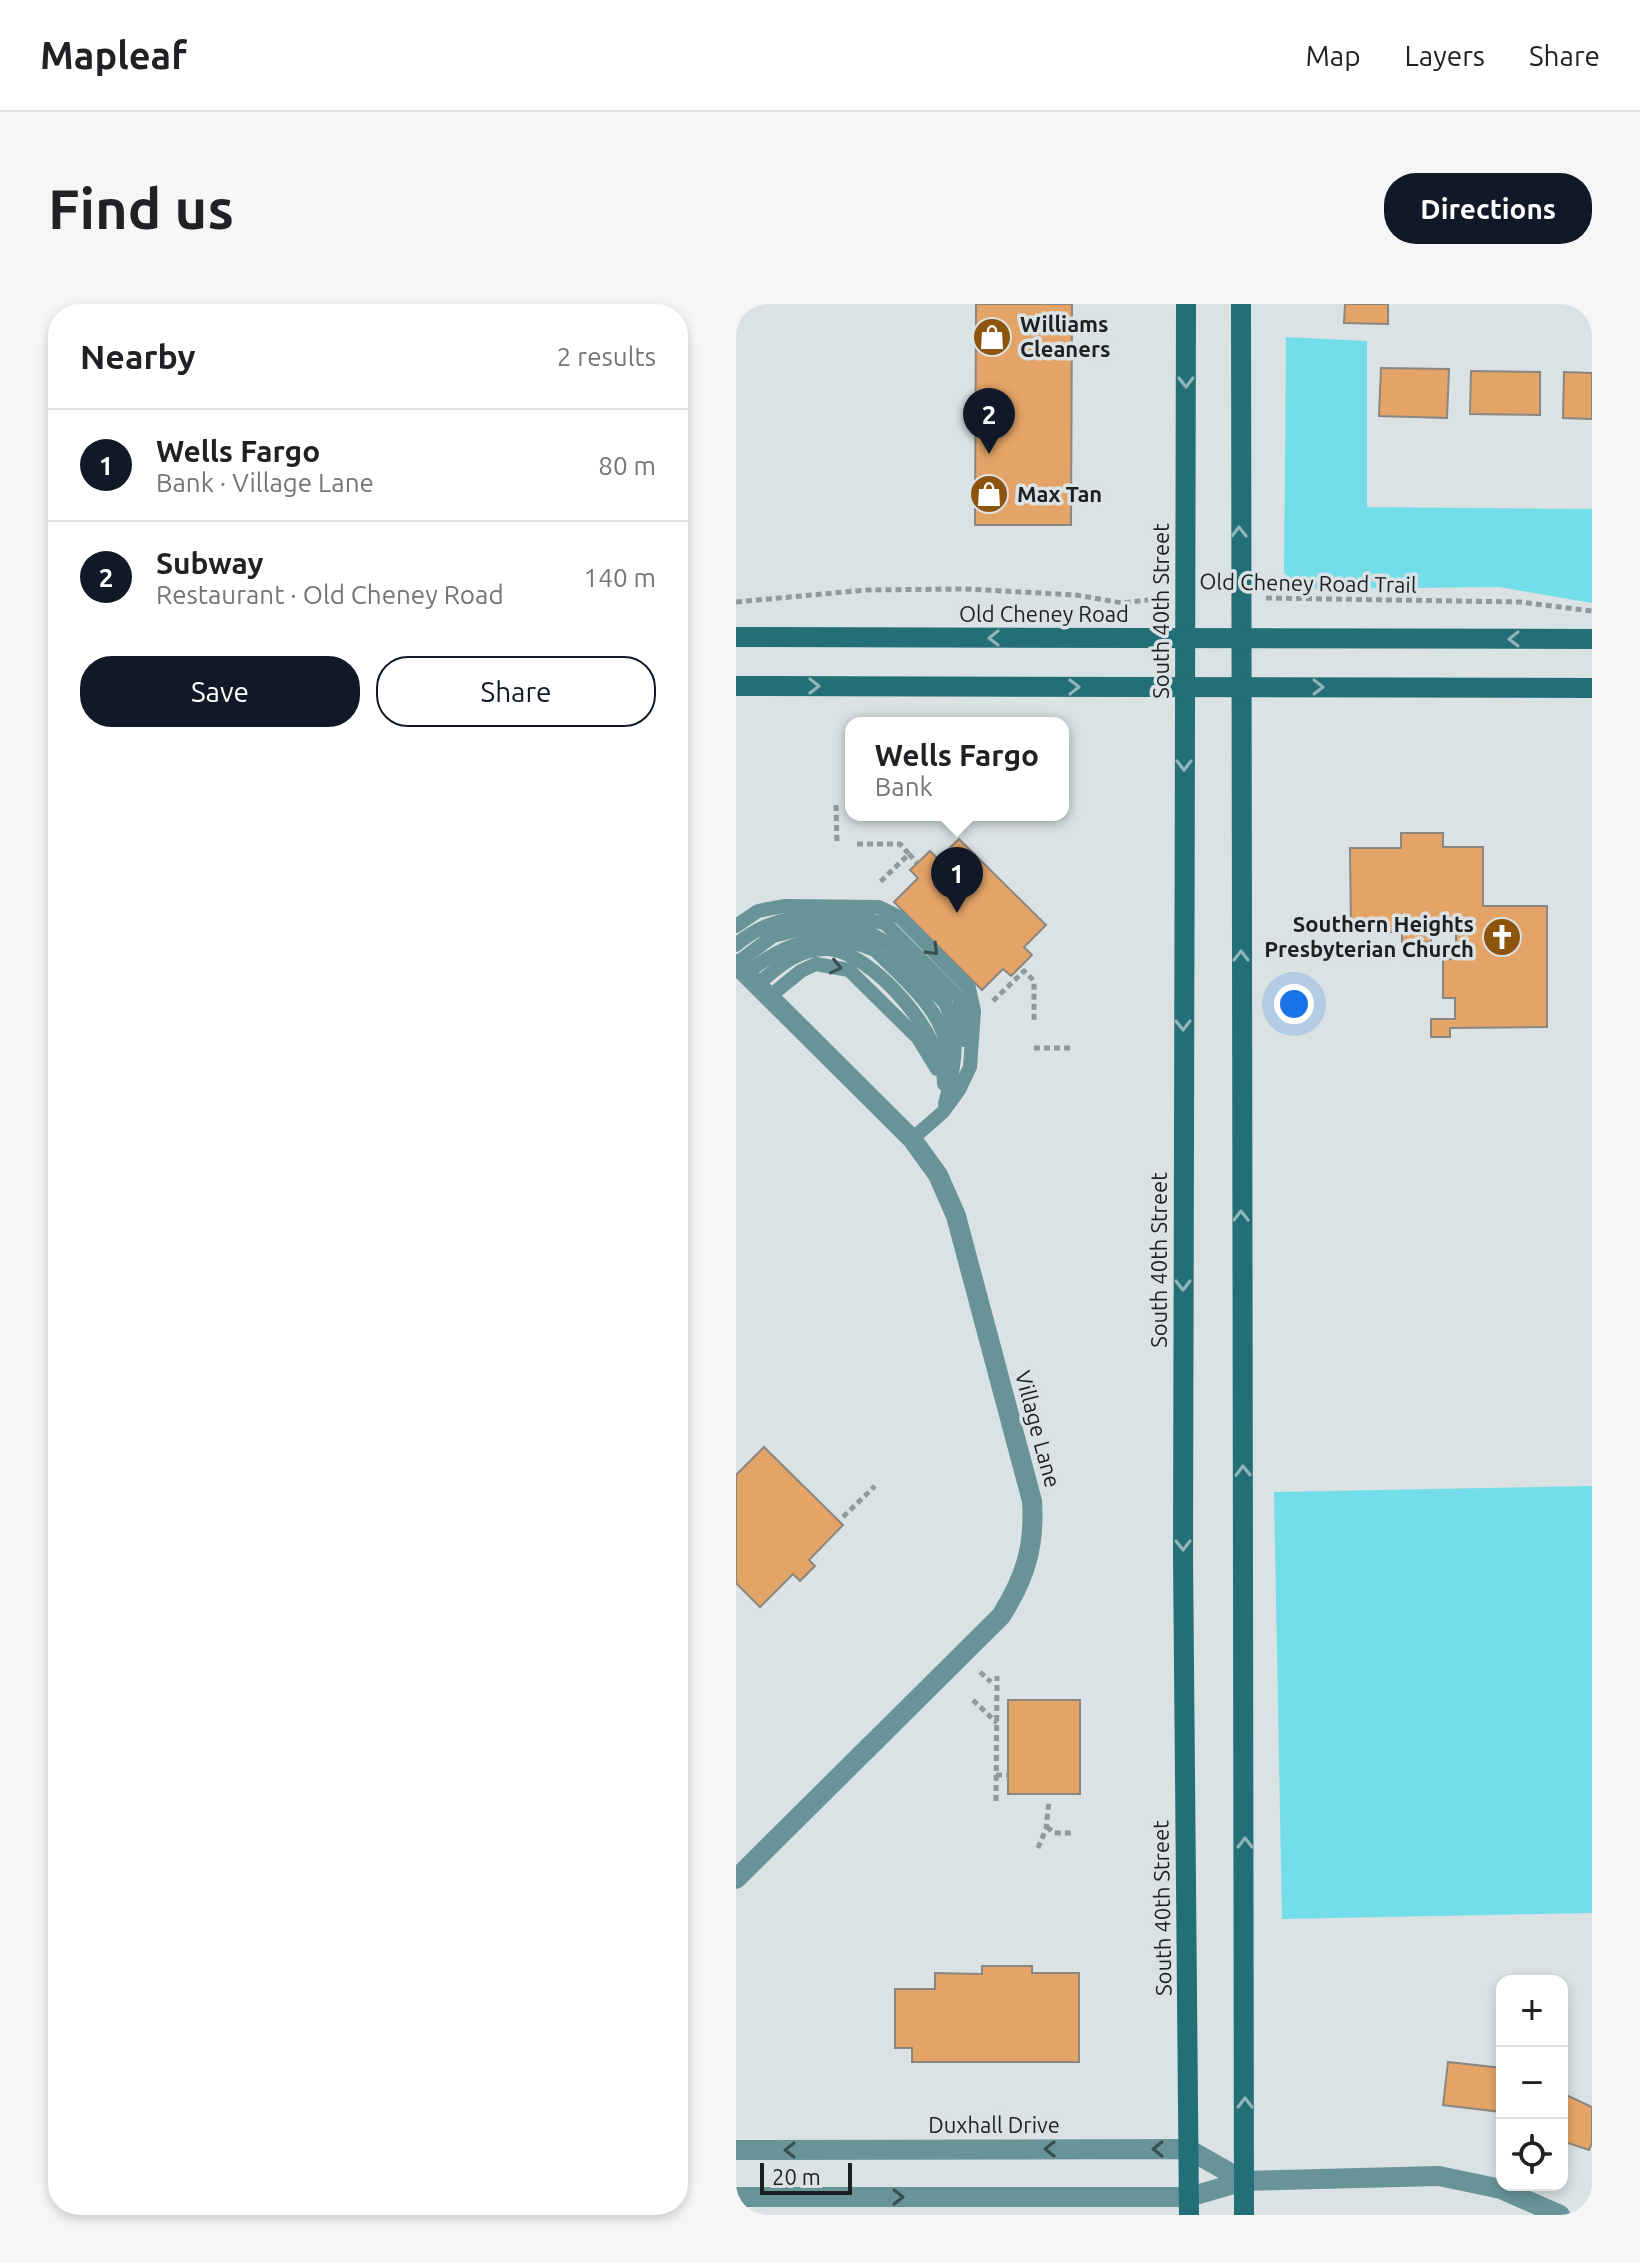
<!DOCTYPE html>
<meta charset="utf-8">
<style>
:root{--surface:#fff;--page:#f6f6f6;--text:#202124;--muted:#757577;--line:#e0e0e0;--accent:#111827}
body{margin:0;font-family:Ubuntu,sans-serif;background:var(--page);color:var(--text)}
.controls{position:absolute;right:24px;bottom:24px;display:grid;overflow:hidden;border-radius:16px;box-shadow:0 4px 12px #0003}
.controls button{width:72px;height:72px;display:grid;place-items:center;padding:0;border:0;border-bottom:2px solid var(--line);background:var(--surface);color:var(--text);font:40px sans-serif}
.scale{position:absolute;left:24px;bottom:20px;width:92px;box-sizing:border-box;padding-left:8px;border:4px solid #1d2020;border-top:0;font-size:22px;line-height:28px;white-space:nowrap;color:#1d2020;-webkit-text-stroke:6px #dae2e3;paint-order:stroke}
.you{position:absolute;left:558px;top:700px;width:28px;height:28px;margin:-20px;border:6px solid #fff;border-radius:50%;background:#1a73e8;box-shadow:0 0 0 12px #1a73e833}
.badge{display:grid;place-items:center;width:52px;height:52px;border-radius:50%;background:var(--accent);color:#fff;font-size:26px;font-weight:700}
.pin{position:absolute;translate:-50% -66px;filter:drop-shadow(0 2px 4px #0008)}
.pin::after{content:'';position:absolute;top:42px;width:28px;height:24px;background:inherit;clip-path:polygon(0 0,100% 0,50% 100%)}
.popup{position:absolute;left:109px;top:413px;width:224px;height:104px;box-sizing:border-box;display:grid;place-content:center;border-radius:16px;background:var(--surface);filter:drop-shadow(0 2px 6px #0005);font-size:26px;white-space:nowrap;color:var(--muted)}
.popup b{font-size:30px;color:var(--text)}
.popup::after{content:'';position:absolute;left:50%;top:100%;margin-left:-16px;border:16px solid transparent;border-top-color:var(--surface)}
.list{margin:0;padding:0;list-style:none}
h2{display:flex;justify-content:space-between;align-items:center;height:104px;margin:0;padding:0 32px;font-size:34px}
h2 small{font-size:26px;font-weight:400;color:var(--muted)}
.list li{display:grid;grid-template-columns:52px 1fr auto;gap:24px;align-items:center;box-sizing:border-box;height:112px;padding:0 32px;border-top:2px solid var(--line)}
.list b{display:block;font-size:30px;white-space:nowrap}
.list p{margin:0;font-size:26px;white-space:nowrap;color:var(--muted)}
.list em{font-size:26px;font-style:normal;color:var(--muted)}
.actions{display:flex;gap:16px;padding:24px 32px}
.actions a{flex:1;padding:18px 0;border:2px solid var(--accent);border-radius:32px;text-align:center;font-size:28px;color:var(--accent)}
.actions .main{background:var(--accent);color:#fff}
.icon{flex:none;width:44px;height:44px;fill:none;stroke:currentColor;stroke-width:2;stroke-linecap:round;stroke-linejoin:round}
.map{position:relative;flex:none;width:856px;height:1911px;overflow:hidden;border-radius:32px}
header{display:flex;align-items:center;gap:48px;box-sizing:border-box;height:112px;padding:0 40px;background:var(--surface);border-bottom:2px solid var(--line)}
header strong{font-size:38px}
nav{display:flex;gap:44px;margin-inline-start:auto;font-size:28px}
.intro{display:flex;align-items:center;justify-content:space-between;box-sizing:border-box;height:192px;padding:0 48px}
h1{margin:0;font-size:56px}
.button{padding:20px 36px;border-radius:32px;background:var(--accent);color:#fff;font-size:28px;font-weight:700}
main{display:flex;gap:48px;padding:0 48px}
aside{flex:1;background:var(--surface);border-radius:32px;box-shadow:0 4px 12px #0003}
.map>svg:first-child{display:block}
</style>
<header>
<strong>Mapleaf</strong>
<nav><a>Map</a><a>Layers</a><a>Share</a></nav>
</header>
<div class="intro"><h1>Find us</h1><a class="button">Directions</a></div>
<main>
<aside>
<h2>Nearby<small>2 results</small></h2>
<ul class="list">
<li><span class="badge">1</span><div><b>Wells Fargo</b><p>Bank · Village Lane</p></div><em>80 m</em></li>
<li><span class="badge">2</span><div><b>Subway</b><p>Restaurant · Old Cheney Road</p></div><em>140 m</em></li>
</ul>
<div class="actions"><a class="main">Save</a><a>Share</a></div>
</aside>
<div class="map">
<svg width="856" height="1911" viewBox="0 0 856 1911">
<rect width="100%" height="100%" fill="#dae2e3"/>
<g fill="#73dde9">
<polygon points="550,33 631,37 631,203 856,205 856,299 763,283 564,285 548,269"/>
<polygon points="856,1182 856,1609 546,1615 538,1188"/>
</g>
<g fill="#e4a467" stroke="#8b8681" stroke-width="2">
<polygon points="240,0 336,0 335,221 239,221"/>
<polygon points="609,0 652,0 652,20 608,19"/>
<polygon points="645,64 713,65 711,114 643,112"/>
<polygon points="735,67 804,68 804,111 734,110"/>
<polygon points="828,68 856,69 856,115 827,114"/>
<polygon points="665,529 707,529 707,543 747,543 747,602 811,602 811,723 714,724 714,733 695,733 695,715 719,715 719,694 707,694 707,655 720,655 720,628 695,628 695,638 666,638 666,628 615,628 614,544 665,544"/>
<polygon points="223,535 310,621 288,643 296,651 275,672 267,665 246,686 158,598 182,574 174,566 194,547 202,555"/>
<polygon points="28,1143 107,1221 73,1256 79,1262 64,1277 57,1270 24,1303 0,1279 0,1171"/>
<rect x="272" y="1396" width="72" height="94"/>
<polygon points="246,1662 296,1662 296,1669 343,1669 343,1758 176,1758 176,1744 159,1744 159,1685 199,1685 199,1669 246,1670"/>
<polygon points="712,1758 766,1764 766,1808 707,1801"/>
<polygon points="826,1789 856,1803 856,1839 853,1846 826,1837"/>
</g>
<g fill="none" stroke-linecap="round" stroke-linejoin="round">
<g stroke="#929999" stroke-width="5" stroke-dasharray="6 4" stroke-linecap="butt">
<polyline points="530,294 784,298 856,307"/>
<polyline points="0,298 130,286 231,285 340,291 387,299 428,294"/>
<polyline points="100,501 101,540"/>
<polyline points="121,540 164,540 173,550 142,580"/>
<polyline points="173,550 181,559"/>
<polyline points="257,697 288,667 298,677 298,719"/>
<polyline points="298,744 337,744"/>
<polyline points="107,1213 139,1182"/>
<polyline points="244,1368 255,1378"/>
<polyline points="237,1396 261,1419"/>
<polyline points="260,1471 272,1471"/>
<polyline points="260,1497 261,1372"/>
<polyline points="311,1523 318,1529 335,1529"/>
<polyline points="302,1544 310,1525 313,1497"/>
</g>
<g stroke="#689499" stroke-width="14">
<polyline points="0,622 22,607 48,602 143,603 165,614 233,684 238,707 234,763 223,786 207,808 176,835"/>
<path d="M 0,641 C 42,604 96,610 149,619 L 223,694 L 228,736"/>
<path d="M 0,660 L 37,632 L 61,626 L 88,624 L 134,629 L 154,641 L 209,699 C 225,732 218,766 209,800"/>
<path d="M 10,670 C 50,637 88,625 139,646 C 167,674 208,707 212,748"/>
<path d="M 21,681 C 42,663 61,645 90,645 C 136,646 210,734 208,780"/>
<polyline points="33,693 65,667 80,660 113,666 182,734 201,765"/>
</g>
<g stroke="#689499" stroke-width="20">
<path d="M 0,660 L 176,835 L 202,871 L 220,912 L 296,1197 C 299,1243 289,1274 265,1312 L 0,1575"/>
<polyline points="0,1846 452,1845 508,1877"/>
<polyline points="0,1893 453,1893 508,1877 703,1872 765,1885 824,1911"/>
</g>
<g stroke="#226f77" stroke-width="20">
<polyline points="450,0 447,1251 453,1911"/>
<polyline points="505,0 508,1911"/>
<polyline points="0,333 856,335"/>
<polyline points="0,382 856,384"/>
</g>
</g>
<defs><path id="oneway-chevron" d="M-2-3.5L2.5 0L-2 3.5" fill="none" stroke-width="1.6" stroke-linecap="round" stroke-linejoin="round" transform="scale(2)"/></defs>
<g stroke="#90b4b8">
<use href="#oneway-chevron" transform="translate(450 78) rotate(90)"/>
<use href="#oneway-chevron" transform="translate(503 228) rotate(-90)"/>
<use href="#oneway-chevron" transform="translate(258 334) rotate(-180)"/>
<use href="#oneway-chevron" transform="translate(778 335) rotate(-180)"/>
<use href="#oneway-chevron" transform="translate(78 382)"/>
<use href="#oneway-chevron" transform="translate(338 383)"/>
<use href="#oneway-chevron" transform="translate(582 383)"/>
<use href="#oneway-chevron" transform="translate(448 461) rotate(90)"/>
<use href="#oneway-chevron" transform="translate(505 652) rotate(-90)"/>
<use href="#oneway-chevron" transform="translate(447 721) rotate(90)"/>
<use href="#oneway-chevron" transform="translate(505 912) rotate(-90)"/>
<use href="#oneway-chevron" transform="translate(447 981) rotate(90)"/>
<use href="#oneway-chevron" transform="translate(507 1167) rotate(-91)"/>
<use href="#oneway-chevron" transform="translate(447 1241) rotate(90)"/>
<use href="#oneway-chevron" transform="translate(509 1539) rotate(-90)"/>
<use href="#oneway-chevron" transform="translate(509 1799) rotate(-90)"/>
</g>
<g stroke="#3b4e50">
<use href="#oneway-chevron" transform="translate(197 646) rotate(45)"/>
<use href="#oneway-chevron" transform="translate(100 663) rotate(13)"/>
<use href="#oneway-chevron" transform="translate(314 1845) rotate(180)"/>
<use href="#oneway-chevron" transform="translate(422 1845) rotate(180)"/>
<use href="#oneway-chevron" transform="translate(54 1846) rotate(180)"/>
<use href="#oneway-chevron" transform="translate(162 1893)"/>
</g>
<defs>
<symbol id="shop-disc" viewBox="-11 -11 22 22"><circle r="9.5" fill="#8d540d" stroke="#dae2e3"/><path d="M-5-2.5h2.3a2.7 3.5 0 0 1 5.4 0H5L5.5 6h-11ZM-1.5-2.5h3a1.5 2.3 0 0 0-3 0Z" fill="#fff"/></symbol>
<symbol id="church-disc" viewBox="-11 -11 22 22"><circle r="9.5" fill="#8d540d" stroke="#dae2e3"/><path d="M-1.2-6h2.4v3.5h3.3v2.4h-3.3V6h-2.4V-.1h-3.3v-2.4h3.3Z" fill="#fff"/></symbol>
</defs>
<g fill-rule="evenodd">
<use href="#shop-disc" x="234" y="11" width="44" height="44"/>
<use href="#shop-disc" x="231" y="168" width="44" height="44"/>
<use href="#church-disc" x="744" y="611" width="44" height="44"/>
</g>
<g text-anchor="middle" stroke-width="7" stroke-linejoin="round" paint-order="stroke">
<g font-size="22" font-weight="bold" fill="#1d2020" stroke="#dae2e3" text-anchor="start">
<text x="284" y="28">Williams<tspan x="284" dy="25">Cleaners</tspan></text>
<text x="281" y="198">Max Tan</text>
<text x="738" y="628" text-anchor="end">Southern Heights<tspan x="738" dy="25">Presbyterian Church</tspan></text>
</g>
<g font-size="22" fill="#1d2020" stroke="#dae2e3">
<text transform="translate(572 279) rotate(1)" y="8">Old Cheney Road Trail</text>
<text transform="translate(425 307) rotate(-90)" y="8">South 40th Street</text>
<text x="308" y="318">Old Cheney Road</text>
<text transform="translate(423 956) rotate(-90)" y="8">South 40th Street</text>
<text transform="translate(302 1125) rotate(75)" y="8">Village Lane</text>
<text transform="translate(426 1604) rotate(-91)" y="8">South 40th Street</text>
<text x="258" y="1829">Duxhall Drive</text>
</g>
</g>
</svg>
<div class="controls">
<button>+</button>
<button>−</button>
<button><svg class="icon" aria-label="locate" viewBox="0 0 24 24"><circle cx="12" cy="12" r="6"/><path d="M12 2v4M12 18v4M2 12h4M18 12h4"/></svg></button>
</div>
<div class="scale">20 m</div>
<div class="you"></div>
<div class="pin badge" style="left:221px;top:609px">1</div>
<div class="popup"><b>Wells Fargo</b>Bank</div>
<div class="pin badge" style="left:253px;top:150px">2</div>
</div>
</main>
